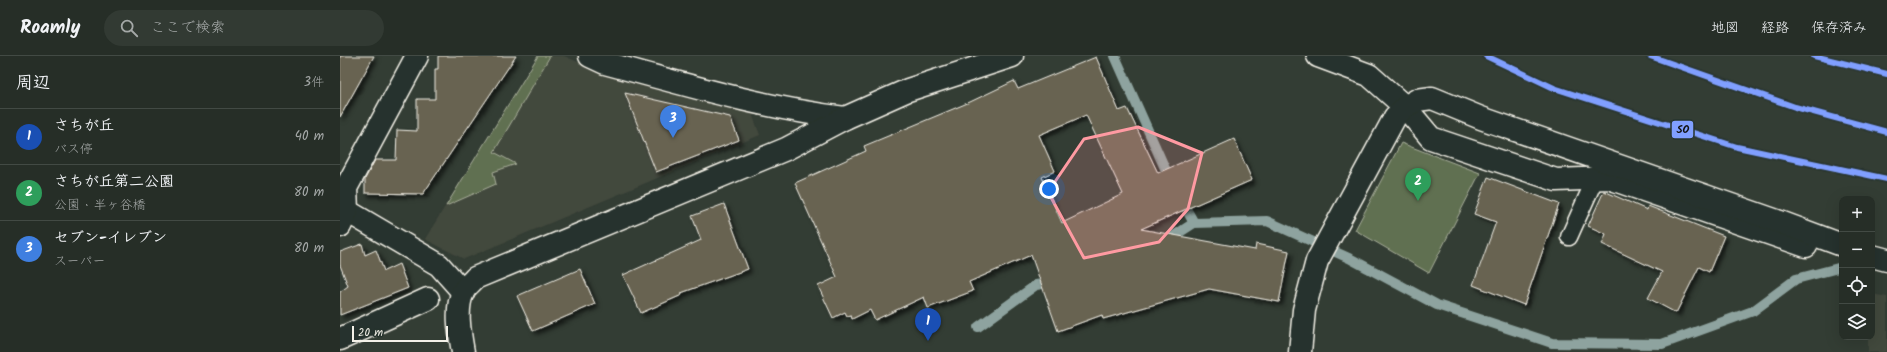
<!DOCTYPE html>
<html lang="ja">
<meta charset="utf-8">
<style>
:root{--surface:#262e27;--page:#323a33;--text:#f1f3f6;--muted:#a4a8a7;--line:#424a44;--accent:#d6ab8b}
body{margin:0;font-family:Kalam,"Klee One",sans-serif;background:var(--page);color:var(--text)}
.controls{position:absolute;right:12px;bottom:12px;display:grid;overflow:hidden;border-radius:8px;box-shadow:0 4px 16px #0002}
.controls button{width:36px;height:36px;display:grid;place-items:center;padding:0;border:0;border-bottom:1px solid var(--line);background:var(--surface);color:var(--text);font:20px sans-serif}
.scale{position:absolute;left:12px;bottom:10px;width:96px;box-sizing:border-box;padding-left:4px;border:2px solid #f4f1e8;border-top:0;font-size:11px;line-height:14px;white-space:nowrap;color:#f4f1e8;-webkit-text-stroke:3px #26332d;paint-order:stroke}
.you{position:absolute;left:709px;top:133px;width:14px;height:14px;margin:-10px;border:3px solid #fff;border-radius:50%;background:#1a73e8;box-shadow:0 0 0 6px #1a73e833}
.badge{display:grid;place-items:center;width:26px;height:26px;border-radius:50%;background:var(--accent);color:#fff;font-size:13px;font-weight:700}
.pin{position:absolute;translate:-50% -33px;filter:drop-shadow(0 1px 2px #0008)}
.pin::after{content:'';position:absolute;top:21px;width:14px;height:12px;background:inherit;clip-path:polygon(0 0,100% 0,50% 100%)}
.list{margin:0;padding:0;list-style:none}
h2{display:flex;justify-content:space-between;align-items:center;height:52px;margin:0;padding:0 16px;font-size:17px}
h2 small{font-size:13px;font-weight:400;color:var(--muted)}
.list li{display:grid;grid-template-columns:26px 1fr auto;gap:12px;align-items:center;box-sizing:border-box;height:56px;padding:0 16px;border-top:1px solid var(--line)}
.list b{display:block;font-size:15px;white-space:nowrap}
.list p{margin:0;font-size:13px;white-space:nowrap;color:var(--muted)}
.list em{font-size:13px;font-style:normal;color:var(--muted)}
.icon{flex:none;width:22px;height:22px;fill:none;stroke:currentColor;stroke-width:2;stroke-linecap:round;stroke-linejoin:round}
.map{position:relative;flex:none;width:1547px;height:296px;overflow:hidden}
header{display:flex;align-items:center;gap:24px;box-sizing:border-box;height:56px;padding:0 20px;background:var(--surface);border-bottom:1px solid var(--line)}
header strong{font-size:19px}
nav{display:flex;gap:22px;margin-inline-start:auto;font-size:14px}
.search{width:280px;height:36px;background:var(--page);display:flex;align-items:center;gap:10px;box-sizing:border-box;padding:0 14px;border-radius:22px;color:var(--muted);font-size:15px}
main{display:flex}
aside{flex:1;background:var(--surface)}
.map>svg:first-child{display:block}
</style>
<header>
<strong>Roamly</strong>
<div class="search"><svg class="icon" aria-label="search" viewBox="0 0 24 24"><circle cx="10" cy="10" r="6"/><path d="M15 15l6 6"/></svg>ここで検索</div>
<nav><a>地図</a><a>経路</a><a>保存済み</a></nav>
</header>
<main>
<aside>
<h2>周辺<small>3件</small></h2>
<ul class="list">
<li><span class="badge" style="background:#1a4fb4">1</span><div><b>さちが丘</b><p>バス停</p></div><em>40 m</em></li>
<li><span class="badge" style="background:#2e9e5b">2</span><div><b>さちが丘第二公園</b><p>公園 · 半ヶ谷橋</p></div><em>80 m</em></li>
<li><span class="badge" style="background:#3f7fe0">3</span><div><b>セブン-イレブン</b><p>スーパー</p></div><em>80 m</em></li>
</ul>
</aside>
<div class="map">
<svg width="1547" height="296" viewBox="0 0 1547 296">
<defs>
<filter id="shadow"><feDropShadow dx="3.5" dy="3.5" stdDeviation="2" flood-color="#0009"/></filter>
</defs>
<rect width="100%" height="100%" fill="#333d34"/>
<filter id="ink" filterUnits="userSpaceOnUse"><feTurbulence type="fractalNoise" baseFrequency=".025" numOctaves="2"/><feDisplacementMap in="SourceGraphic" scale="8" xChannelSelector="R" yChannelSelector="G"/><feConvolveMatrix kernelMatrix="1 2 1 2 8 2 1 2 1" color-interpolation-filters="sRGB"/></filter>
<g filter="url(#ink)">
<g fill="#43483d">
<polygon points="198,0 224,0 273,21 411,55 420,79 124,203 85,183"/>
<polygon points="1532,238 1547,241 1547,296 1528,296 1528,281 1532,281"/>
</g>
<g fill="#606f51" stroke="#aab09c">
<polygon points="198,0 210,0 154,96 176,108 153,116 156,128 106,150"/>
<polygon points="1061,87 1140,117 1089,217 1015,174"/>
</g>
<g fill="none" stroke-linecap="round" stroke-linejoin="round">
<g stroke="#8ea39f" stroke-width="10">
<polyline points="775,0 831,126"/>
<polyline points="840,142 854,167"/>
<polyline points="823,187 854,167 927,165 1011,203 1097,249 1212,287 1322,288 1413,255 1456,223 1502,211"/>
<polyline points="638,271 696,229 714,226"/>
</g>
</g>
<g fill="#686351" stroke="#f4f1e8" fill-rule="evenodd" filter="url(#shadow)">
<polygon points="0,0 34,0 0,61"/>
<polygon points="98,0 176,0 83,138 25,137 25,123 35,104 56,104 57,74 77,75 77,43 95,43 95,13 98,13"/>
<path d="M 756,1 L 779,55 L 787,52 L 818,117 L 894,83 L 912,124 L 801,173 L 915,194 L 916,188 L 949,195 L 939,246 L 869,233 L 763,263 L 762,259 L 718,275 L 691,199 L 629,226 L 633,235 L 588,252 L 584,241 L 535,264 L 530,254 L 512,263 L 511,259 L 507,260 L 505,256 L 493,262 L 478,230 L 497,221 L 455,127 L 526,95 L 524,90 L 630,46 L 674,25 L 678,33 ZM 746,59 L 783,138 L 722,167 L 702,121 L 715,115 L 699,79 Z"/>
<polygon points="285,37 390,61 399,84 316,116"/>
<polygon points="1148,121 1219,148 1184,249 1133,229 1156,166 1134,158"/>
<polygon points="1264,135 1307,154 1308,150 1384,180 1369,216 1359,211 1336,257 1308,242 1322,216 1262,188 1266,178 1248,170"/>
<polygon points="384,148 408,213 341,237 342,239 301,257 283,219 361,184 352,160"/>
<polygon points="22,188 25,199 36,194 44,215 59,208 68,232 0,259 0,236 8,230 0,209 0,196"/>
<polygon points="240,213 255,248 193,275 177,240"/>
</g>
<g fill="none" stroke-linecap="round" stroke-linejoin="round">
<defs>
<polyline id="lane" points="1229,181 1255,123"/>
<g id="street">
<polyline points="1065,51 1091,82 1216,124 1269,122 1466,190"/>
<polyline points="7,155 99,209 123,236"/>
<polyline points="0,170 7,155 6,132 77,0"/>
<polyline points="0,283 88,243"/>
</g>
<g id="secondary">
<path d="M 250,0 L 265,7 C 344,28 423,52 505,62"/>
<polyline points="978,0 1029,19 1065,51"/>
<polyline points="1532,200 1547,204"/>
<path d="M 123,296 C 120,279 115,253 123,236 C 125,231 132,226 135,222 L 446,93 L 505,62 L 568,34 L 672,0"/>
<polyline points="960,296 964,254 977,205 1055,61 1065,51 1077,44 1092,42 1141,62 1440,166 1502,189"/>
</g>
</defs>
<use href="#lane" stroke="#f4f1e8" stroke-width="19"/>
<use href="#street" stroke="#f4f1e8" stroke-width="25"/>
<use href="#secondary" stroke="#f4f1e8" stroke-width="25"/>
<use href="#lane" stroke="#26332d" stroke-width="16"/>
<use href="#street" stroke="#26332d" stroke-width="22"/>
<use href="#secondary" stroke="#26332d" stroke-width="22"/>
<defs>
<g id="rail-1">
<polyline points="1146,0 1214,32 1397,91 1547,123"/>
<polyline points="1310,0 1455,51 1547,76"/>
<polyline points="1474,0 1547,18"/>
</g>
</defs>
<use href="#rail-1" stroke="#26332d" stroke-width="9"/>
<use href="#rail-1" stroke="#809fff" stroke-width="6"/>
</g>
</g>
<path fill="#ff9aa2" fill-opacity="0.2" stroke="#ff9aa2" stroke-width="3" stroke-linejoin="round" d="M 798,71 L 862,97 L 848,153 L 819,186 L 744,202 L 708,136 L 744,83 Z"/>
<rect stroke="#26332d" stroke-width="1.5" x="1331" y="64" width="23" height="19" rx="4" fill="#809fff"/>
<g font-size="11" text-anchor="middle" font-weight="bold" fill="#111">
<text x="1343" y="77">SO</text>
</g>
</svg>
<div class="controls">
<button>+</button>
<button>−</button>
<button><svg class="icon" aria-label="locate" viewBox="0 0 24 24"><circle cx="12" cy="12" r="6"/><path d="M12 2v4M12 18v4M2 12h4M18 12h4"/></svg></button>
<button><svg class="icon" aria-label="layers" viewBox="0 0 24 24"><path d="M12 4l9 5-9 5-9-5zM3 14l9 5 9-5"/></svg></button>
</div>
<div class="scale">20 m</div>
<div class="you"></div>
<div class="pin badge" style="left:588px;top:285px;background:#1a4fb4">1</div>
<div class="pin badge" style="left:1078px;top:145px;background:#2e9e5b">2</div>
<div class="pin badge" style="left:333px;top:82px;background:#3f7fe0">3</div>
</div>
</main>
